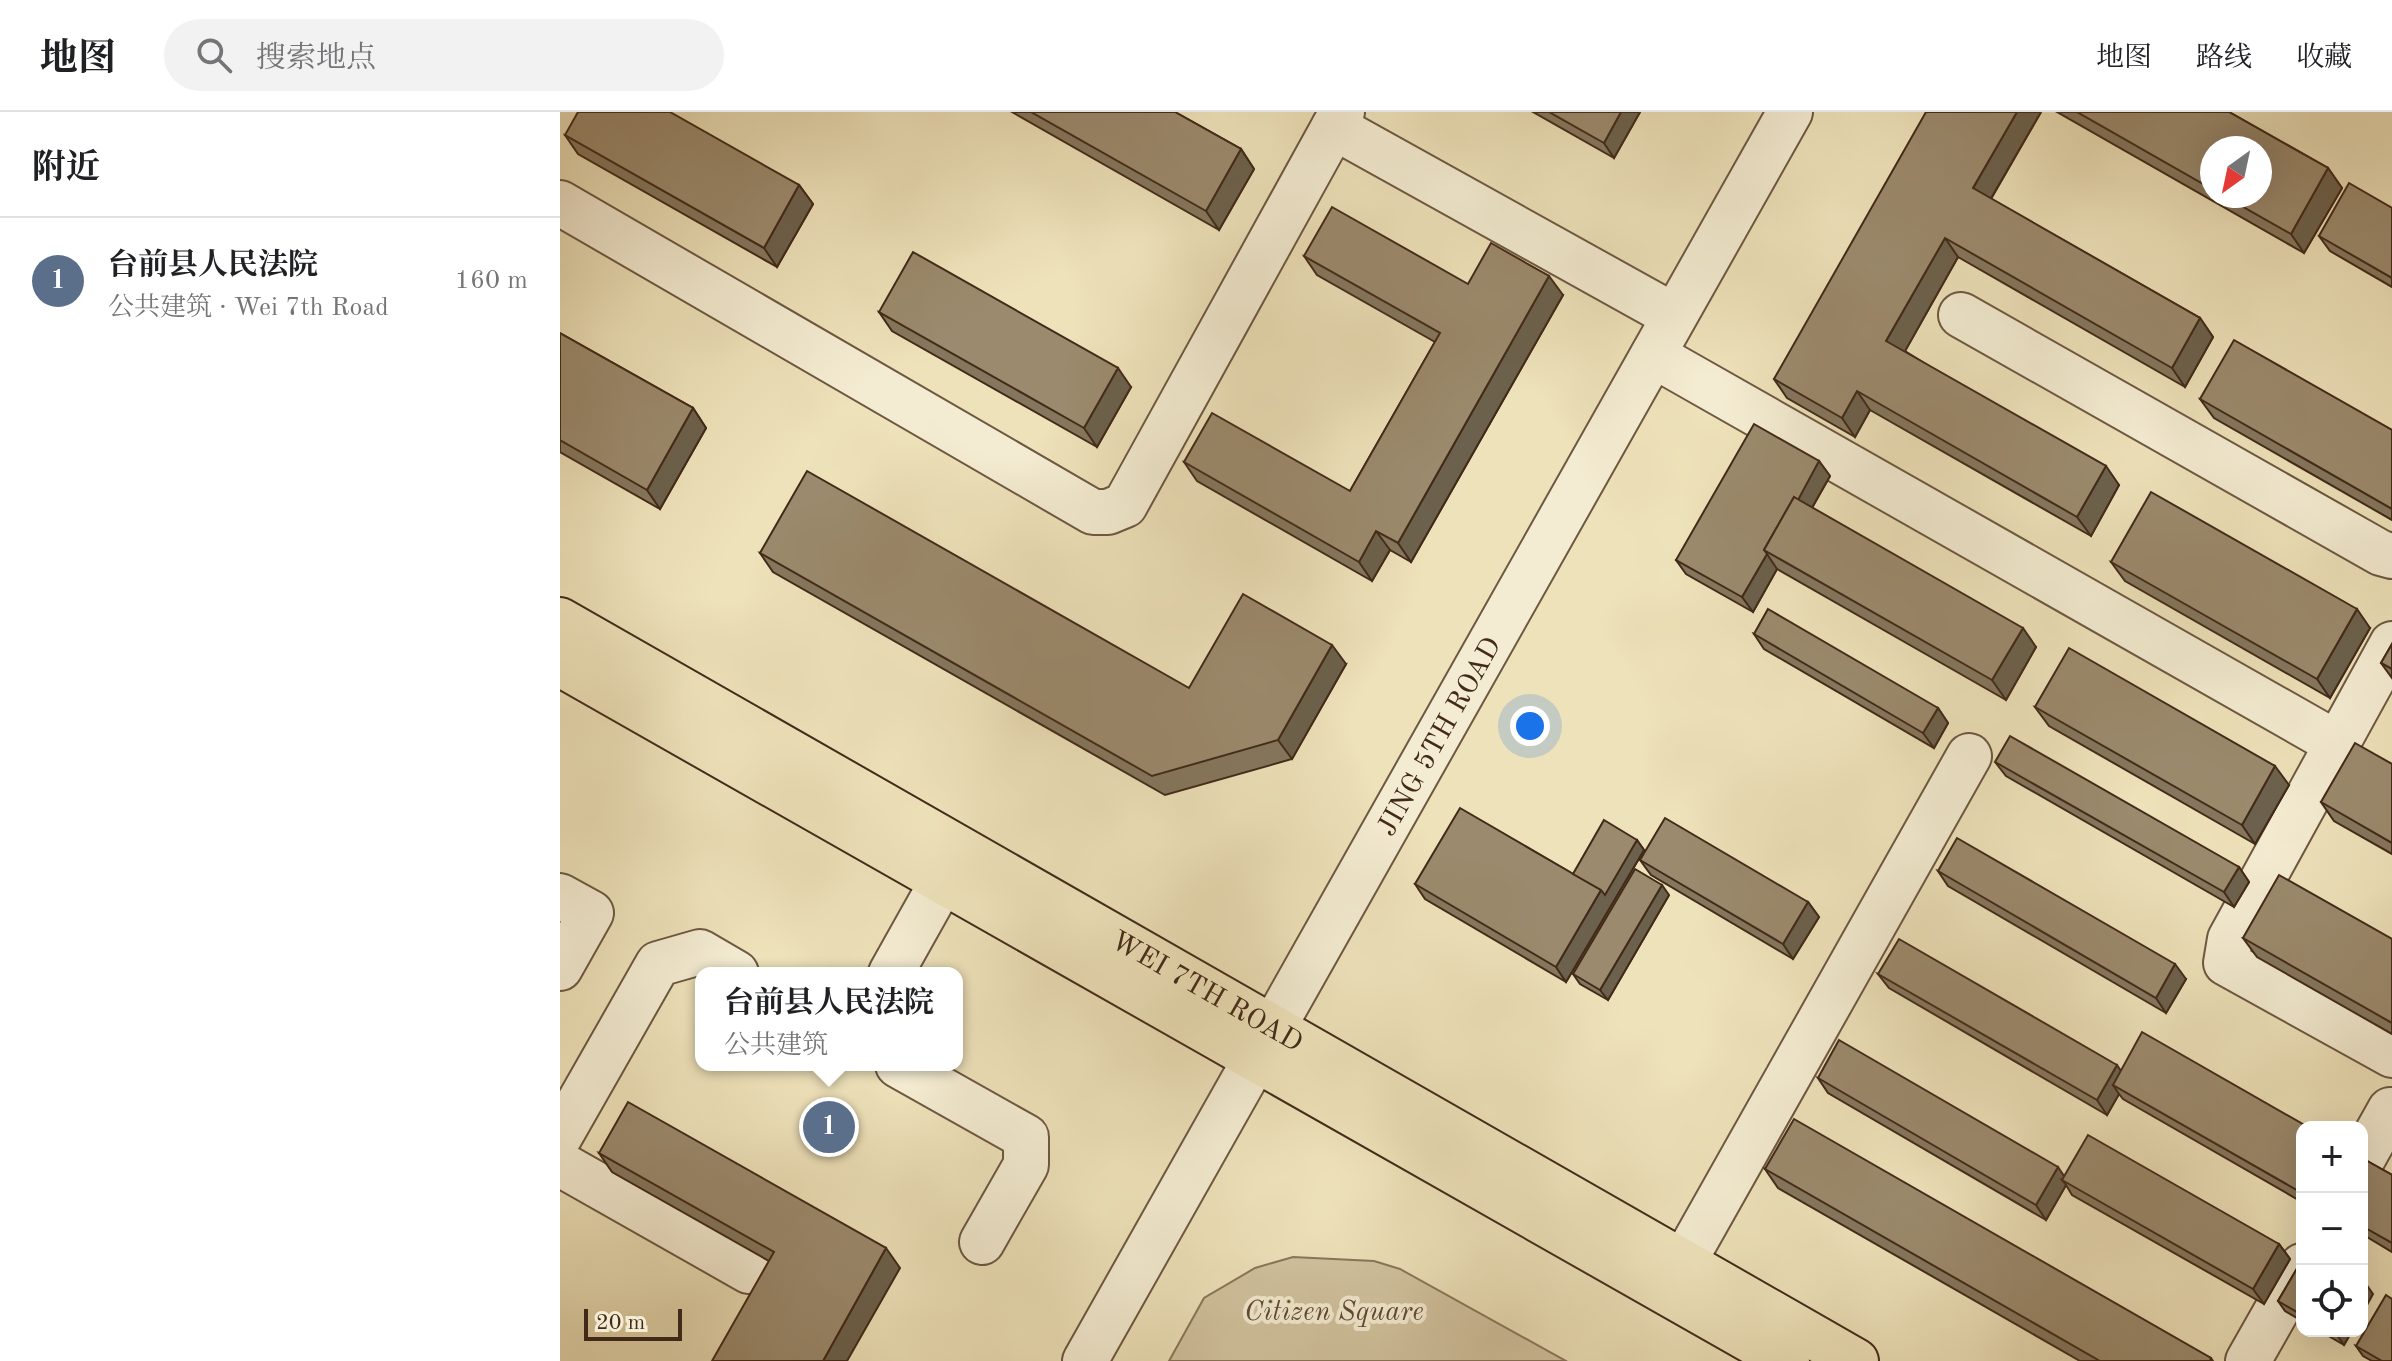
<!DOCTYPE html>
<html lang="zh">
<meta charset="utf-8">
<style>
:root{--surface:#fff;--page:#f2f2f2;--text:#202124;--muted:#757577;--line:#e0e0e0;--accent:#7c3aed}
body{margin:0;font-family:"Old Standard TT","Noto Serif SC",serif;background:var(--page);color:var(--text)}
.controls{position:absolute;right:24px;bottom:24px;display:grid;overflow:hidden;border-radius:16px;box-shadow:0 8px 32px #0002}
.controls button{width:72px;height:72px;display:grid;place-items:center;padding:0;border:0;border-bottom:2px solid var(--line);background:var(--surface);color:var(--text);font:40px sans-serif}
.compass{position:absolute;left:1640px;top:24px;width:72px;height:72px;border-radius:50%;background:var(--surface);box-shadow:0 8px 32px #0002;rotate:213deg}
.scale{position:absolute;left:24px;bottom:20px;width:98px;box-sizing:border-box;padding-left:8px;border:4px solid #422a19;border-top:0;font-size:22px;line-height:28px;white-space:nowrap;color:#422a19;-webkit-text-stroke:6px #f4ecd2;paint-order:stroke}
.you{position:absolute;left:970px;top:614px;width:28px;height:28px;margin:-20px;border:6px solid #fff;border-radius:50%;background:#1a73e8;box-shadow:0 0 0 12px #1a73e833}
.badge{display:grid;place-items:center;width:52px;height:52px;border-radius:50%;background:var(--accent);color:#fff;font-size:26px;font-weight:700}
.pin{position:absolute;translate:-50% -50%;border:4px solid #fff;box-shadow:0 2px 8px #0006}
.popup{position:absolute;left:135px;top:855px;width:268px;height:104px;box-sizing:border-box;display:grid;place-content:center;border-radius:16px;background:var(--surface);filter:drop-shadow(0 2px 6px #0005);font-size:26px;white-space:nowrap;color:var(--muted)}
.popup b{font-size:30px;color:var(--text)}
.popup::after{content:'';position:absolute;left:50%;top:100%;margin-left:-16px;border:16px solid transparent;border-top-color:var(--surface)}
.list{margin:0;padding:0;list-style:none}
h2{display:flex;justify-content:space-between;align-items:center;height:104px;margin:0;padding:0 32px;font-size:34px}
h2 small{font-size:26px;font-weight:400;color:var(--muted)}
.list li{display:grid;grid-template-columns:52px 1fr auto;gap:24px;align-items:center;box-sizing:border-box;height:128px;padding:0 32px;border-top:2px solid var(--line)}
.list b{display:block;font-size:30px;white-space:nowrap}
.list p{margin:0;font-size:26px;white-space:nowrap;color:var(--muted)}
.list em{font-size:26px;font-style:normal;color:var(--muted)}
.icon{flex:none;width:44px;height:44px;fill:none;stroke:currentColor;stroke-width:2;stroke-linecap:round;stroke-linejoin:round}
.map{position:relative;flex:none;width:1832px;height:1249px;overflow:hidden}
header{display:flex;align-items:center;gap:48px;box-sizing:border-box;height:112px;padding:0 40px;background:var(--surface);border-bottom:2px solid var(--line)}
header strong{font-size:38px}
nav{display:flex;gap:44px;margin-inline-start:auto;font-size:28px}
.search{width:560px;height:72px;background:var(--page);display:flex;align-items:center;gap:20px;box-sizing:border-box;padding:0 28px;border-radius:44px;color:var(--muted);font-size:30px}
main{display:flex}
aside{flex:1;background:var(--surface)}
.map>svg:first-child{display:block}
</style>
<header>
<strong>地图</strong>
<div class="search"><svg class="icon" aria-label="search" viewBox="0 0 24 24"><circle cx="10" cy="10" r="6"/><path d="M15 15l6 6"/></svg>搜索地点</div>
<nav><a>地图</a><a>路线</a><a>收藏</a></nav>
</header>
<main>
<aside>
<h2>附近<small></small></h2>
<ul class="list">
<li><span class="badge" style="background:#5c6f8a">1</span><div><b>台前县人民法院</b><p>公共建筑 · Wei 7th Road</p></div><em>160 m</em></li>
</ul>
</aside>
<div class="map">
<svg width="1832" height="1249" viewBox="0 0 1832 1249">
<rect width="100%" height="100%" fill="#eee2ba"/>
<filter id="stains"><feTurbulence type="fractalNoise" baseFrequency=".0025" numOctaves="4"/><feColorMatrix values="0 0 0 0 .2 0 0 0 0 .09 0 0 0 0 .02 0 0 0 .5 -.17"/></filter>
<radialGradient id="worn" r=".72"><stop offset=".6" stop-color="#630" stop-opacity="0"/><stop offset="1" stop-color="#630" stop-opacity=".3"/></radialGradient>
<polygon fill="#d1c39f" stroke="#8a765c" stroke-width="2" points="733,1145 814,1149 840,1157 1006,1249 609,1249 644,1186 695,1156"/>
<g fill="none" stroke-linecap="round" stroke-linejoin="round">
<defs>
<g id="minor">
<polyline points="774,15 1114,204"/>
<polyline points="0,91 533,400 548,400 565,393 782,0"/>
<polyline points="1401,203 1821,441 1832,444"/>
<polyline points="1093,243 1776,631"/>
<polyline points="1832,532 1670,827 1666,851 1832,943"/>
<polyline points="0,784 31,801 0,856"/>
<polyline points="331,861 382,770"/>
<polyline points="338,953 466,1025 466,1053 422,1130"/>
<polyline points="0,1024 98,852 140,840 176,861"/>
<polyline points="1802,1048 1830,998"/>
<polyline points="0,1052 189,1159"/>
<polyline points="1123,1151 1409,644"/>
<path id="s1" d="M 525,1249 L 1230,0"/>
<polyline points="1688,1249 1742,1154"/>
</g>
<g id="major">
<path id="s2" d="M 0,508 L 1296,1249"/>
<polyline points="0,552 1227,1249"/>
</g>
</defs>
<use href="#minor" stroke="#6d5841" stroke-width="48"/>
<use href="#major" stroke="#422a19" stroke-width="48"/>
<use href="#minor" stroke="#f4ecd2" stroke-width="44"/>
<use href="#major" stroke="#eee2ba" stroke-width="44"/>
</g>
<g fill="#85775e" stroke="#422a19" stroke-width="2" fill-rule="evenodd">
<polygon points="452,0 615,0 681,37 694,57 659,118"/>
<polygon points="973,0 1080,0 1054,46"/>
<polygon points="1481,0 1431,87 1640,206 1653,225 1625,275 1398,145 1345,239 1559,373 1531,424 1310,298 1295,325 1227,286 1214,267"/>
<path d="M 1497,0 L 1669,0 L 1768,56 L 1782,76 L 1744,141 ZM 1652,36 L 1700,84 L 1652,84 Z"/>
<polygon points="5,23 239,73 253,92 217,155 18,42"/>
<polygon points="1832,96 1832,175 1770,139 1759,124"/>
<polygon points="744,144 908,172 1003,183 851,450 830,438 812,469 637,369 624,350 790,379 875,230 757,163"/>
<polygon points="319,200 571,275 537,335 332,219"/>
<polygon points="0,221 133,296 146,316 100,397 0,340"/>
<polygon points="1640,287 1832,318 1832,408 1654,306"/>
<polygon points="1259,349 1270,364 1252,396 1476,535 1446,588 1217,457 1193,500 1126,462 1116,448"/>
<polygon points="200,441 629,576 786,552 732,647 605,683 213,460"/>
<polygon points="1551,450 1810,516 1770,586 1565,469"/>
<polygon points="1194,522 1378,596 1388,611 1374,636 1204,537"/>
<polygon points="1832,532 1832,566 1821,551"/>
<polygon points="1475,595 1729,673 1695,732 1489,614"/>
<polygon points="1435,650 1679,755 1689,770 1674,795 1446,664"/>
<polygon points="1832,652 1832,742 1774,709 1761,690"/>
<polygon points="1077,728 1084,738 1006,870 865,787 855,772 1013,762"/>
<polygon points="1080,748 1248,790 1259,805 1233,847 1091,763"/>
<polygon points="1378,759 1626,867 1606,901 1388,774"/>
<polygon points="1109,783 1048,888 1020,872 1013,862"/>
<polygon points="1683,826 1832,827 1832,922 1697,845"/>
<polygon points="1318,862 1561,959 1742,1015 1742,1090 1563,987 1559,982 1547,1003 1329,876"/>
<polygon points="1258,966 1504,1064 1719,1132 1730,1147 1704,1192 1512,1083 1506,1073 1486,1108 1268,981"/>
<polygon points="39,1041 340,1156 209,1149 52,1060"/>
<polygon points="1802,1046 1832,1063 1832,1140 1802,1122"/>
<polygon points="1205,1057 1651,1246 1653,1249 1520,1249 1218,1076"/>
<polygon points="1742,1148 1742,1209 1725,1199 1718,1189"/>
<polygon points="1760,1219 1792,1219 1784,1233"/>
<polygon points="1796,1234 1832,1249 1812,1249 1803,1244"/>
</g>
<g fill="#6c614c" stroke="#422a19" stroke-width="2">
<polygon points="1061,0 1080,0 1054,46 1044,31"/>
<polygon points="1457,0 1481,0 1426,95 1413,76"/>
<polygon points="681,37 694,57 659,118 646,99"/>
<polygon points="1768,56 1782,76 1744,141 1731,122"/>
<polygon points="239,73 253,92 217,155 204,136"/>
<polygon points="1385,126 1398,145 1340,248 1326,229"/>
<polygon points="989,164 1003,183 851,450 838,431"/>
<polygon points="1640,206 1653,225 1625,275 1612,256"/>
<polygon points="558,256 571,275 537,335 524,316"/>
<polygon points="1297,279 1310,298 1295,325 1282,306"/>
<polygon points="133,296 146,316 100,397 87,378"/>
<polygon points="1259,349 1270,364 1222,448 1208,440"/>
<polygon points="1546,354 1559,373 1531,424 1517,405"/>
<polygon points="816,419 830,438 812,469 799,450"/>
<polygon points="1207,442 1217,457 1193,500 1182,485"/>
<polygon points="1797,497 1810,516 1770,586 1757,567"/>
<polygon points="1463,516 1476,535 1446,588 1432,568"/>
<polygon points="772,533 786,552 732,647 718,628"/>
<polygon points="1378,596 1388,611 1374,636 1363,621"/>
<polygon points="1715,654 1729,673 1695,732 1682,713"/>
<polygon points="1077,728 1084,738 1006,870 996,855 1041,778"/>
<polygon points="1679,755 1689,770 1674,795 1664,780"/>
<polygon points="1102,773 1109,783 1048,888 1040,878"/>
<polygon points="1248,790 1259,805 1233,847 1223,832"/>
<polygon points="1615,852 1626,867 1606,901 1596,886"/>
<polygon points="1557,953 1567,968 1553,973 1559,982 1547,1003 1537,988"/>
<polygon points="1498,1055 1508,1070 1502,1068 1506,1073 1486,1108 1476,1093"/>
<polygon points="1719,1132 1730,1147 1704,1192 1693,1177"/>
<polygon points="326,1136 340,1156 287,1249 263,1249"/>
<polygon points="1806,1172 1813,1182 1802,1202 1802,1180"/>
<polygon points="1779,1219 1792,1219 1784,1233 1777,1223"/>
</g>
<g fill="#9b8a6d" stroke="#422a19" stroke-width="2">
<polygon points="18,0 110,0 239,73 204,136 5,23"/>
<polygon points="471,0 615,0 681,37 646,99"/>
<polygon points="989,0 1061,0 1044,31"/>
<polygon points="1366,0 1457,0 1413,76 1640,206 1612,256 1385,126 1326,229 1546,354 1517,405 1297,279 1282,306 1214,267"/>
<polygon points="1517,0 1669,0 1768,56 1731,122 1664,84 1700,84 1700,36 1652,36 1652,77"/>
<polygon points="1789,71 1832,96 1832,166 1759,124"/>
<polygon points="772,95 908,172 931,131 989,164 838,431 816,419 799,450 624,350 652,301 790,379 880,221 744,144"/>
<polygon points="353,140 558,256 524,316 319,200"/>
<polygon points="0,221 133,296 87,378 0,328"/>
<polygon points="1674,228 1832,318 1832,397 1640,287"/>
<polygon points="1194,312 1259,349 1238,388 1234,385 1204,438 1207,442 1182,485 1116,448"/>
<polygon points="247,359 629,576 683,482 772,533 718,628 592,664 200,441"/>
<polygon points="1591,380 1797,497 1757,567 1551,450"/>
<polygon points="1234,385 1463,516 1432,568 1204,438"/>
<polygon points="1208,497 1378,596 1363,621 1194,522"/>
<polygon points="1832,532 1832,557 1821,551"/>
<polygon points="1509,536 1715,654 1682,713 1475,595"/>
<polygon points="1450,624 1679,755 1664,780 1435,650"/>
<polygon points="1795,631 1832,652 1832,731 1761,690"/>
<polygon points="900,696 1041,778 996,855 855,772"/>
<polygon points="1105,706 1248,790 1223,832 1080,748"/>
<polygon points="1044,708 1077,728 1045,783 1041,778 1013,762"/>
<polygon points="1397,726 1615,852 1596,886 1378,759"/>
<polygon points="1075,757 1102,773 1040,878 1013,862"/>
<polygon points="1719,763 1832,827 1832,911 1683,826"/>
<polygon points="1339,827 1557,953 1537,988 1318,862"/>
<polygon points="1582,920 1748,1015 1742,1015 1742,1081 1553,973"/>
<polygon points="1279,928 1498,1055 1476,1093 1258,966"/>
<polygon points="68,990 326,1136 263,1249 152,1249 214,1140 39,1041"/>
<polygon points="1234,1007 1651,1246 1650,1249 1540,1249 1205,1057"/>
<polygon points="1528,1023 1719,1132 1693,1177 1502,1068"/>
<polygon points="1802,1046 1832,1063 1832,1131 1802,1114"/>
<polygon points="1742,1148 1742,1203 1718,1189"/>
<polygon points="1802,1170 1806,1172 1802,1180"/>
<polygon points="1826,1183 1832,1187 1832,1249 1822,1249 1796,1234"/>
</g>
<g text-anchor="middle" stroke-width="8" stroke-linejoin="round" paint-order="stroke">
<g font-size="28" fill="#422a19" stroke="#f4ecd2">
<text dy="10" stroke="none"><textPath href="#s1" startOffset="718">JING 5TH ROAD</textPath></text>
<text dy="10" stroke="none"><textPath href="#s2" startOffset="746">WEI 7TH ROAD</textPath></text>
</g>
<g font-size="28" font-style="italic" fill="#5f4934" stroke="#f4ecd2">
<text x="774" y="1208">Citizen Square</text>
</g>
</g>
<rect width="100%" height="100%" filter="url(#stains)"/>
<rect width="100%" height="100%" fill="url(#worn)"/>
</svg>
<div class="controls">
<button>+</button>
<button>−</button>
<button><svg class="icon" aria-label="locate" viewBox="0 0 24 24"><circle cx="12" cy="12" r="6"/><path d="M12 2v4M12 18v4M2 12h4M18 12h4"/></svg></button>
</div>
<svg class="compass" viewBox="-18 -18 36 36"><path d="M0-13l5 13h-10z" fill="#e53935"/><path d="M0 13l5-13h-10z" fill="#757577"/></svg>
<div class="scale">20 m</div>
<div class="you"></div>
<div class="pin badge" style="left:269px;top:1015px;background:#5c6f8a">1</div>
<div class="popup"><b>台前县人民法院</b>公共建筑</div>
</div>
</main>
